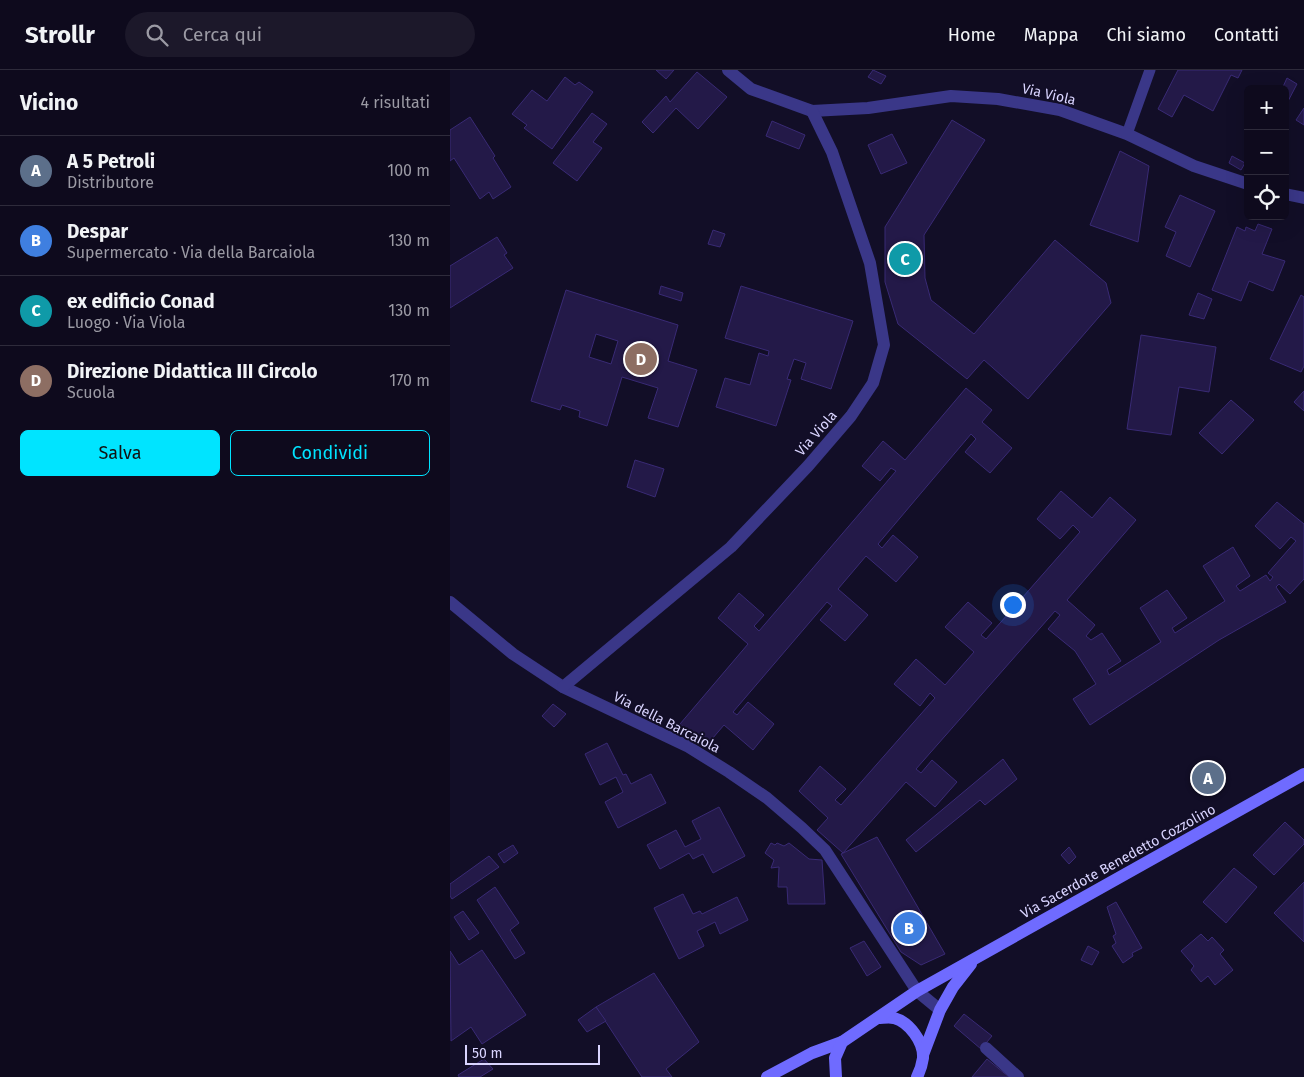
<!DOCTYPE html>
<html lang="it">
<meta charset="utf-8">
<style>
:root{--surface:#0e0a1d;--page:#1c182a;--text:#f1f3f6;--muted:#9b9aa4;--line:#2e2b3b;--accent:#00e4ff}
body{margin:0;font-family:"Fira Sans",sans-serif;background:var(--page);color:var(--text)}
.controls{position:absolute;right:15px;top:15px;display:grid;overflow:hidden;border-radius:8px;box-shadow:0 5px 20px #0002}
.controls button{width:45px;height:45px;display:grid;place-items:center;padding:0;border:0;border-bottom:1px solid var(--line);background:var(--surface);color:var(--text);font:25px sans-serif}
.scale{position:absolute;left:15px;bottom:12px;width:135px;box-sizing:border-box;padding-left:5px;border:2px solid #d9d4ff;border-top:0;font-size:14px;line-height:18px;white-space:nowrap;color:#d9d4ff;-webkit-text-stroke:4px #120e27;paint-order:stroke}
.you{position:absolute;left:562px;top:534px;width:18px;height:18px;margin:-12px;border:4px solid #fff;border-radius:50%;background:#1a73e8;box-shadow:0 0 0 8px #1a73e833}
.badge{display:grid;place-items:center;width:32px;height:32px;border-radius:50%;background:var(--accent);color:#fff;font-size:16px;font-weight:700}
.pin{position:absolute;translate:-50% -50%;border:2px solid #fff;box-shadow:0 1px 5px #0006}
.list{margin:0;padding:0;list-style:none}
h2{display:flex;justify-content:space-between;align-items:center;height:65px;margin:0;padding:0 20px;font-size:21px}
h2 small{font-size:16px;font-weight:400;color:var(--muted)}
.list li{display:grid;grid-template-columns:32px 1fr auto;gap:15px;align-items:center;box-sizing:border-box;height:70px;padding:0 20px;border-top:1px solid var(--line)}
.list b{display:block;font-size:19px;white-space:nowrap}
.list p{margin:0;font-size:16px;white-space:nowrap;color:var(--muted)}
.list em{font-size:16px;font-style:normal;color:var(--muted)}
.actions{display:flex;gap:10px;padding:15px 20px}
.actions a{flex:1;padding:11px 0;border:1px solid var(--accent);border-radius:8px;text-align:center;font-size:18px;color:var(--accent)}
.actions .main{background:var(--accent);color:#111}
.icon{flex:none;width:28px;height:28px;fill:none;stroke:currentColor;stroke-width:2;stroke-linecap:round;stroke-linejoin:round}
.map{position:relative;flex:none;width:854px;height:1007px;overflow:hidden}
header{display:flex;align-items:center;gap:30px;box-sizing:border-box;height:70px;padding:0 25px;background:var(--surface);border-bottom:1px solid var(--line)}
header strong{font-size:24px}
nav{display:flex;gap:28px;margin-inline-start:auto;font-size:18px}
.search{width:350px;height:45px;background:var(--page);display:flex;align-items:center;gap:12px;box-sizing:border-box;padding:0 18px;border-radius:28px;color:var(--muted);font-size:19px}
main{display:flex}
aside{flex:1;background:var(--surface)}
.map>svg:first-child{display:block}
</style>
<header>
<strong>Strollr</strong>
<div class="search"><svg class="icon" aria-label="search" viewBox="0 0 24 24"><circle cx="10" cy="10" r="6"/><path d="M15 15l6 6"/></svg>Cerca qui</div>
<nav><a>Home</a><a>Mappa</a><a>Chi siamo</a><a>Contatti</a></nav>
</header>
<main>
<aside>
<h2>Vicino<small>4 risultati</small></h2>
<ul class="list">
<li><span class="badge" style="background:#5c6f8a">A</span><div><b>A 5 Petroli</b><p>Distributore</p></div><em>100 m</em></li>
<li><span class="badge" style="background:#3f7fe0">B</span><div><b>Despar</b><p>Supermercato · Via della Barcaiola</p></div><em>130 m</em></li>
<li><span class="badge" style="background:#0f9aa8">C</span><div><b>ex edificio Conad</b><p>Luogo · Via Viola</p></div><em>130 m</em></li>
<li><span class="badge" style="background:#8d6e63">D</span><div><b>Direzione Didattica III Circolo</b><p>Scuola</p></div><em>170 m</em></li>
</ul>
<div class="actions"><a class="main">Salva</a><a>Condividi</a></div>
</aside>
<div class="map">
<svg width="854" height="1007" viewBox="0 0 854 1007">
<rect width="100%" height="100%" fill="#120e27"/>
<g fill="#231948" stroke="#392a75" fill-rule="evenodd">
<polygon points="206,0 224,0 216,9"/>
<polygon points="423,0 436,6 431,14 418,7"/>
<polygon points="728,0 792,0 788,8 781,5 763,41 734,25 722,47 708,39"/>
<polygon points="247,2 277,27 248,59 226,38 203,63 192,52 216,26 220,32"/>
<polygon points="115,7 125,15 129,12 143,22 102,79 74,58 77,55 62,44 82,20 97,31"/>
<polygon points="837,8 847,14 835,37 835,19 832,19"/>
<polygon points="854,38 854,55 846,50"/>
<polygon points="142,43 157,54 143,72 152,78 127,111 103,93"/>
<polygon points="20,47 45,86 43,88 61,117 43,129 39,122 30,129 4,88 0,91 0,60"/>
<polygon points="502,50 535,70 474,165 475,208 481,230 524,264 605,170 656,213 661,233 578,329 534,290 517,309 448,254 435,212 435,157"/>
<polygon points="322,51 355,65 349,79 316,66"/>
<polygon points="442,64 457,93 431,104 418,75"/>
<polygon points="670,81 699,96 688,172 640,155"/>
<polygon points="782,86 795,93 791,100 779,93"/>
<polygon points="730,125 765,141 740,197 716,186 726,162 715,157"/>
<polygon points="808,154 822,159 812,184 835,191 823,221 799,211 791,231 762,220 787,157 795,161 796,157 805,161"/>
<polygon points="263,160 275,164 270,177 258,174"/>
<polygon points="47,167 57,183 54,185 63,198 0,238 0,196"/>
<polygon points="211,216 233,223 231,231 209,224"/>
<polygon points="291,216 403,251 381,319 351,309 356,293 344,289 337,309 341,310 326,356 266,337 275,308 300,315 309,283 318,286 319,281 275,268"/>
<path d="M 116,220 L 228,255 L 218,291 L 247,300 L 228,357 L 198,348 L 208,318 L 172,307 L 157,356 L 129,347 L 130,341 L 112,335 L 110,340 L 81,331 ZM 146,264 L 168,271 L 161,294 L 139,287 Z"/>
<polygon points="748,223 762,229 754,249 739,245"/>
<polygon points="851,225 854,227 854,296 851,302 820,289"/>
<polygon points="691,265 766,277 759,322 729,317 721,365 677,359"/>
<polygon points="516,318 542,340 532,352 562,378 540,403 515,382 526,369 521,364 428,474 432,478 443,465 468,487 446,512 416,486 388,519 418,545 395,571 370,550 382,536 377,532 283,642 287,645 298,632 324,654 303,680 274,655 256,676 230,654 298,574 268,548 289,523 314,545 304,556 309,561 446,401 441,398 430,411 412,396 433,371 455,390"/>
<polygon points="854,321 854,341 844,332"/>
<polygon points="781,330 804,350 772,384 749,363"/>
<polygon points="185,390 214,399 205,427 177,417"/>
<polygon points="611,421 642,448 660,427 686,450 617,530 645,555 636,566 641,570 652,563 671,591 657,600 659,605 711,572 690,538 717,520 737,548 722,558 725,563 775,531 753,496 783,477 800,506 786,516 790,521 816,505 820,511 823,507 818,503 846,471 841,467 830,479 805,456 827,432 854,454 854,509 840,524 829,514 826,517 836,532 769,570 640,655 623,629 646,614 625,581 598,559 610,545 605,541 466,699 471,703 482,690 507,712 485,737 456,712 393,783 367,760 378,748 349,721 370,696 396,719 385,730 391,735 485,628 480,623 470,636 444,614 466,589 495,615 524,582 495,557 518,532 542,553 531,565 536,569 630,462 623,455 610,469 587,449"/>
<polygon points="103,634 116,644 104,657 92,646"/>
<polygon points="157,673 173,705 176,704 181,714 201,704 216,733 168,758 155,732 173,722 166,707 150,715 135,684"/>
<polygon points="553,689 567,709 535,735 530,730 466,782 456,770"/>
<polygon points="269,737 295,786 263,803 253,784 243,789 239,783 210,799 197,775 226,760 235,777 251,769 242,751"/>
<polygon points="835,752 854,770 854,774 824,805 803,785"/>
<polygon points="427,767 495,884 471,895 451,882 391,784"/>
<polygon points="321,773 325,775 327,773 334,776 339,773 359,789 372,790 375,834 338,834 337,817 328,817 329,797 321,798 324,790 315,783"/>
<polygon points="63,775 68,783 54,793 48,784"/>
<polygon points="619,777 626,787 619,794 611,785"/>
<polygon points="39,786 49,797 2,829 0,826 0,814"/>
<polygon points="784,798 807,817 776,853 753,832"/>
<polygon points="854,812 854,872 824,843"/>
<polygon points="45,817 69,853 60,860 75,883 65,889 27,830"/>
<polygon points="233,824 243,844 250,841 252,844 287,827 298,850 270,864 265,852 247,861 254,876 229,889 204,838"/>
<polygon points="666,832 692,878 682,883 683,886 673,893 662,876 666,873 663,866 666,864 657,837"/>
<polygon points="13,841 29,863 19,870 4,847"/>
<polygon points="751,864 758,871 762,867 774,880 770,884 783,900 765,915 758,906 751,912 741,900 744,896 731,881"/>
<polygon points="414,871 431,897 417,906 400,878"/>
<polygon points="638,876 649,882 642,895 631,890"/>
<polygon points="32,880 76,945 32,974 21,957 1,971 0,881 9,895"/>
<polygon points="204,903 249,972 216,999 222,1007 192,1007 146,937"/>
<polygon points="146,937 156,951 137,962 128,950"/>
<polygon points="514,944 542,966 531,979 504,956"/>
<polygon points="34,989 43,999 30,1007 9,1007 8,1005"/>
<polygon points="537,989 559,1007 522,1007"/>
</g>
<g fill="none" stroke-linecap="round" stroke-linejoin="round">
<polyline stroke="#3a3788" stroke-width="11" points="677,64 700,0"/>
<g stroke="#3a3788" stroke-width="12">
<polyline points="278,0 301,19 362,41 418,38 501,26 548,29 610,40 677,64 744,96 798,114"/>
<polyline points="835,124 854,128"/>
<polyline points="0,532 63,584 113,617 237,676 279,702 317,728 352,758 375,780 467,921 490,940"/>
<polyline points="113,617 281,477 358,396 401,346 423,313 434,275 420,193 382,82 362,41"/>
<polyline points="536,978 568,1007"/>
</g>
<g stroke="#6f6bff" stroke-width="12">
<path d="M 428,948 C 433,948 439,947 444,948 C 459,952 474,972 473,988 C 472,995 470,1001 467,1007"/>
<polyline points="473,985 490,940 503,917 521,894"/>
<polyline points="317,1007 362,983 392,972"/>
<polyline points="386,1007 385,988 392,972 467,921 854,704"/>
</g>
</g>
<g text-anchor="middle" stroke-width="4" stroke-linejoin="round" paint-order="stroke">
<g font-size="14" fill="#d9d4ff" stroke="#120e27">
<text transform="translate(599 24) rotate(13)" y="5">Via Viola</text>
<text transform="translate(366 363) rotate(-49)" y="5">Via Viola</text>
<text transform="translate(217 652) rotate(27)" y="5">Via della Barcaiola</text>
<text transform="translate(668 791) rotate(-29)" y="5">Via Sacerdote Benedetto Cozzolino</text>
</g>
</g>
</svg>
<div class="controls">
<button>+</button>
<button>−</button>
<button><svg class="icon" aria-label="locate" viewBox="0 0 24 24"><circle cx="12" cy="12" r="6"/><path d="M12 2v4M12 18v4M2 12h4M18 12h4"/></svg></button>
</div>
<div class="scale">50 m</div>
<div class="you"></div>
<div class="pin badge" style="left:758px;top:708px;background:#5c6f8a">A</div>
<div class="pin badge" style="left:459px;top:858px;background:#3f7fe0">B</div>
<div class="pin badge" style="left:455px;top:189px;background:#0f9aa8">C</div>
<div class="pin badge" style="left:191px;top:289px;background:#8d6e63">D</div>
</div>
</main>
